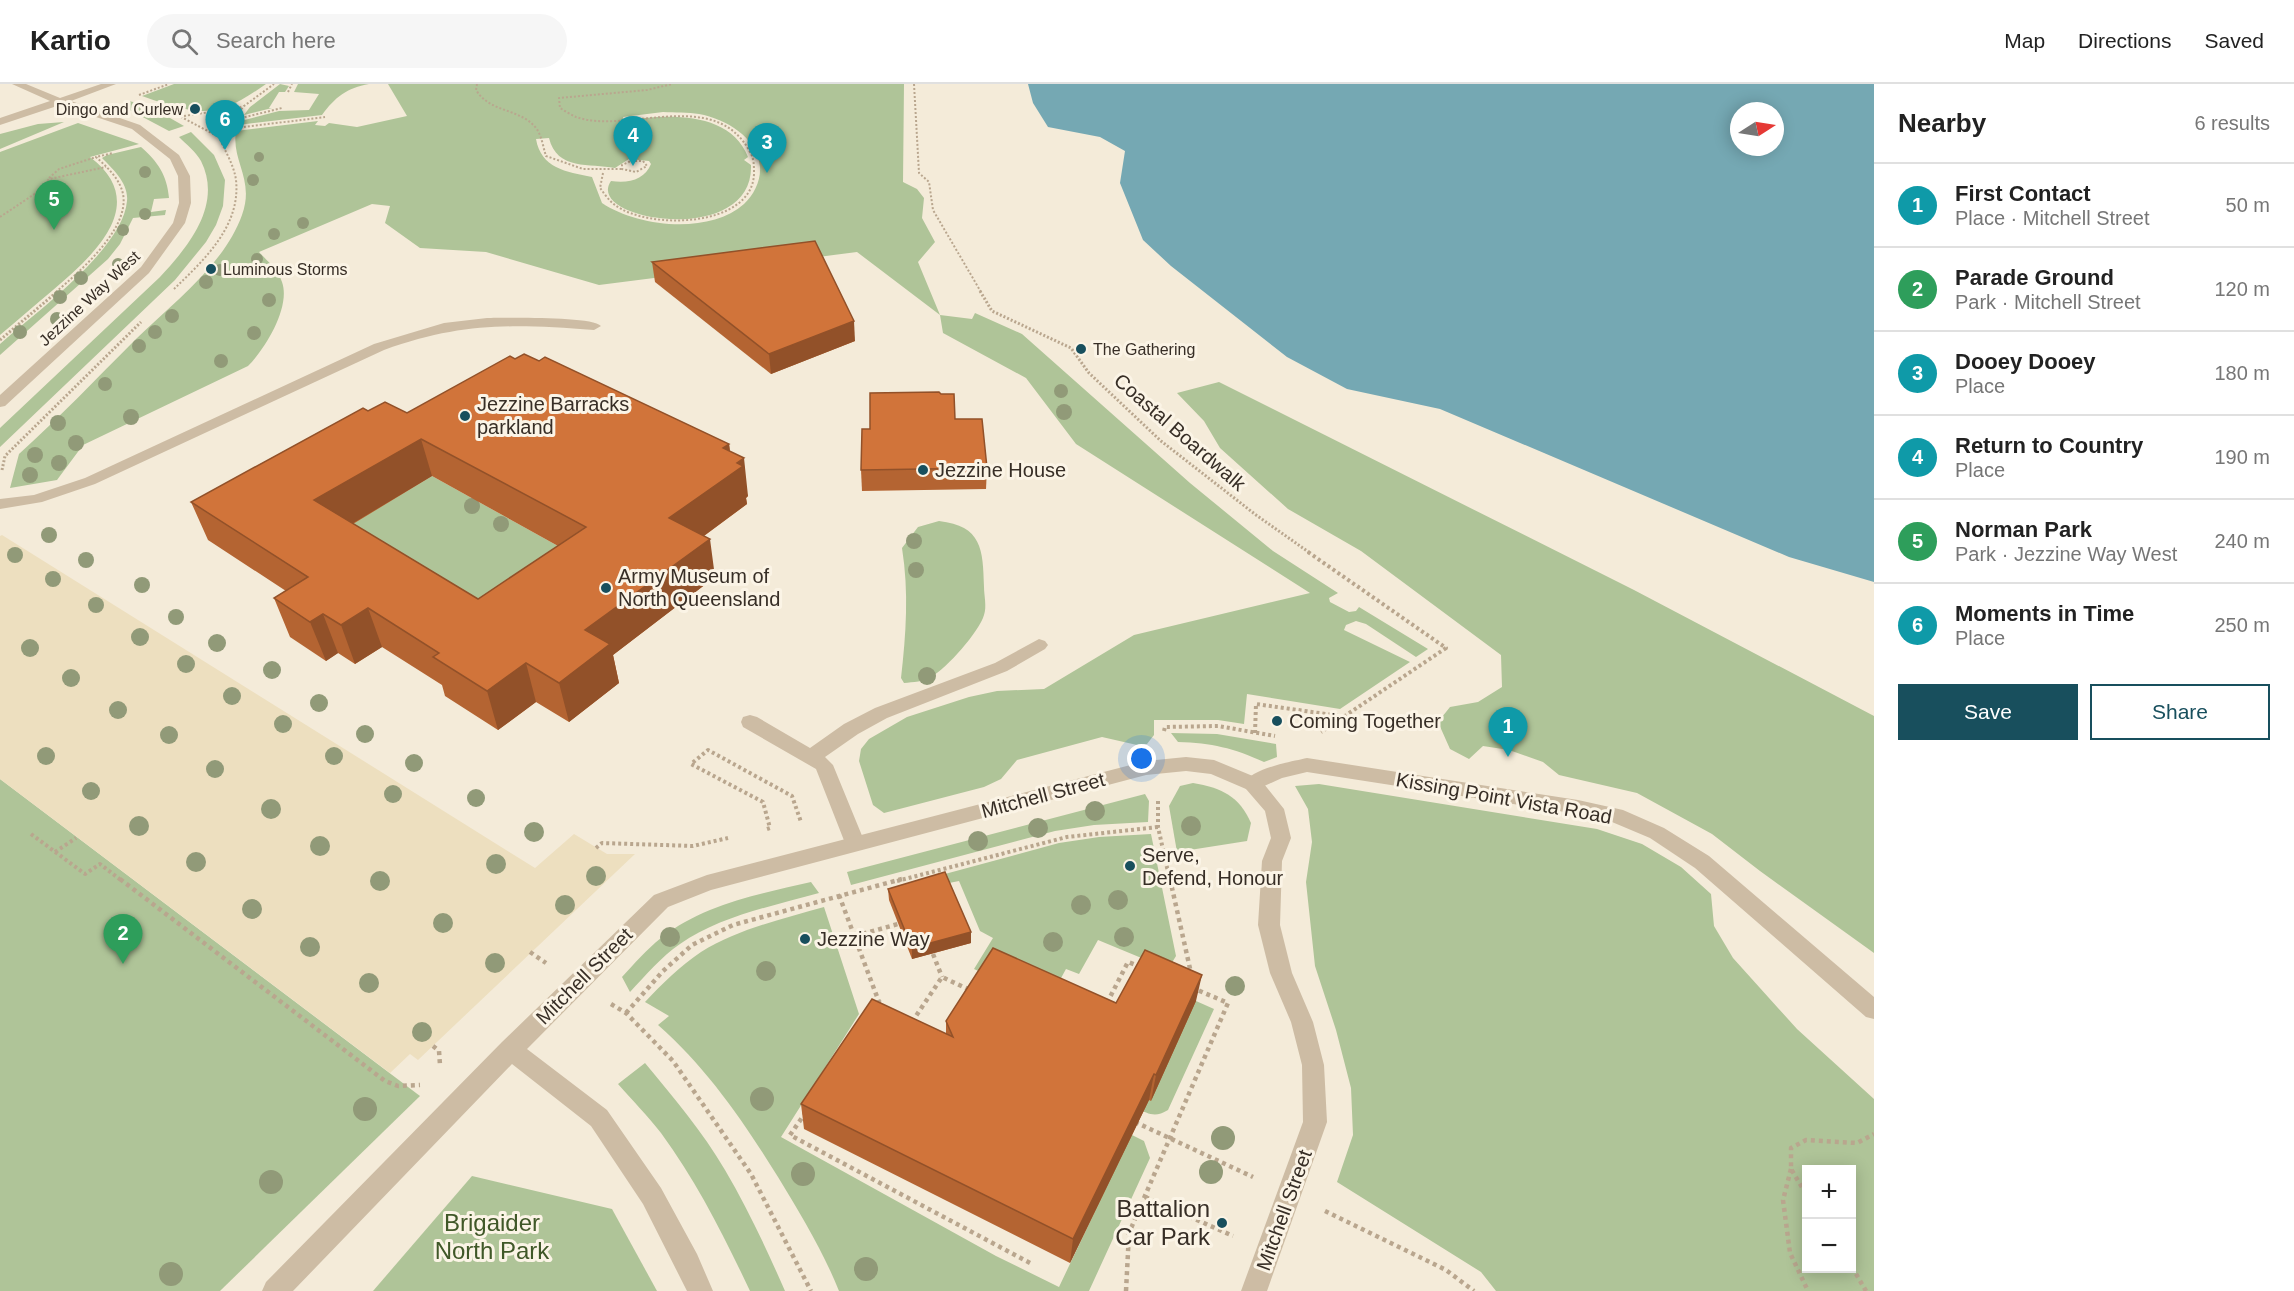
<!DOCTYPE html>
<meta charset="utf-8">
<style>
:root{--surface:#fff;--page:#f6f6f6;--text:#222;--muted:#767676;--line:#e0e0e0;--accent:#184f5d}
body{margin:0;font-family:Arial,sans-serif;background:var(--page);color:var(--text)}
.controls{position:absolute;right:18px;bottom:18px;display:grid;overflow:hidden;border-radius:0px;box-shadow:0 3px 15px #0003}
.controls button{width:54px;height:54px;display:grid;place-items:center;padding:0;border:0;border-bottom:2px solid var(--line);background:var(--surface);color:var(--text);font:30px sans-serif}
.compass{position:absolute;left:1730px;top:18px;width:54px;height:54px;border-radius:50%;background:var(--surface);box-shadow:0 3px 15px #0003;rotate:78deg}
.you{position:absolute;left:1142px;top:675px;width:21px;height:21px;margin:-15px;border:4px solid #fff;border-radius:50%;background:#1a73e8;box-shadow:0 0 0 9px #1a73e833}
.badge{display:grid;place-items:center;width:39px;height:39px;border-radius:50%;background:var(--accent);color:#fff;font-size:20px;font-weight:700}
.pin{position:absolute;translate:-50% -50px;filter:drop-shadow(0 2px 3px #0008)}
.pin::after{content:'';position:absolute;top:32px;width:21px;height:18px;background:inherit;clip-path:polygon(0 0,100% 0,50% 100%)}
.list{margin:0;padding:0;list-style:none}
h2{display:flex;justify-content:space-between;align-items:center;height:78px;margin:0;padding:0 24px;font-size:26px}
h2 small{font-size:20px;font-weight:400;color:var(--muted)}
.list li{display:grid;grid-template-columns:39px 1fr auto;gap:18px;align-items:center;box-sizing:border-box;height:84px;padding:0 24px;border-top:2px solid var(--line)}
.list b{display:block;font-size:22px;white-space:nowrap}
.list p{margin:0;font-size:20px;white-space:nowrap;color:var(--muted)}
.list em{font-size:20px;font-style:normal;color:var(--muted)}
.actions{display:flex;gap:12px;padding:18px 24px}
.actions a{flex:1;padding:14px 0;border:2px solid var(--accent);border-radius:0px;text-align:center;font-size:21px;color:var(--accent)}
.actions .main{background:var(--accent);color:#fff}
.icon{flex:none;width:33px;height:33px;fill:none;stroke:currentColor;stroke-width:2;stroke-linecap:round;stroke-linejoin:round}
.map{position:relative;flex:none;width:1874px;height:1207px;overflow:hidden}
header{display:flex;align-items:center;gap:36px;box-sizing:border-box;height:84px;padding:0 30px;background:var(--surface);border-bottom:2px solid var(--line)}
header strong{font-size:28px}
nav{display:flex;gap:33px;margin-inline-start:auto;font-size:21px}
.search{width:420px;height:54px;background:var(--page);display:flex;align-items:center;gap:15px;box-sizing:border-box;padding:0 21px;border-radius:33px;color:var(--muted);font-size:22px}
main{display:flex}
aside{flex:1;background:var(--surface)}
.map>svg:first-child{display:block}
</style>
<header>
<strong>Kartio</strong>
<div class="search"><svg class="icon" aria-label="search" viewBox="0 0 24 24"><circle cx="10" cy="10" r="6"/><path d="M15 15l6 6"/></svg>Search here</div>
<nav><a>Map</a><a>Directions</a><a>Saved</a></nav>
</header>
<main>
<div class="map">
<svg width="1874" height="1207" viewBox="0 0 1874 1207">
<rect width="100%" height="100%" fill="#f4ebd9"/>
<g fill="#afc498" fill-rule="evenodd">
<path d="M 174,0 L 266,0 C 219,33 204,34 142,12 Z"/>
<polygon points="280,0 289,2 285,8 279,8 269,24 272,24 244,31 250,23"/>
<path d="M 298,0 L 369,0 C 347,4 335,13 322,31 L 238,41 L 241,37 L 279,27 L 309,26 L 319,10 L 294,8 Z"/>
<path d="M 388,0 L 904,0 L 903,98 L 917,105 L 924,114 L 922,134 L 935,158 L 918,178 L 940,231 L 972,235 L 975,229 L 1022,250 L 1190,399 L 1273,467 L 1338,509 L 1329,514 L 1330,518 L 1349,528 L 1356,527 L 1359,523 L 1428,565 L 1416,573 L 1366,540 L 1356,537 L 1346,541 L 1344,546 L 1410,578 L 1340,625 L 1247,610 L 1244,640 L 1218,636 L 1154,636 L 1154,651 L 1147,660 L 1137,661 L 1102,653 L 1017,676 L 1001,695 L 984,703 L 884,729 L 873,721 L 859,677 L 861,665 L 869,655 L 907,633 L 969,613 L 997,607 L 1044,605 L 1134,551 L 1310,509 L 1076,360 L 1026,294 L 943,249 L 940,231 L 857,168 L 599,201 L 486,168 L 420,164 L 385,139 L 390,122 L 372,120 L 259,168 C 267,177 278,185 282,198 C 291,223 265,265 248,282 L 83,361 L 57,396 L 10,404 L 19,370 C 59,334 97,294 136,255 C 173,219 224,181 242,131 C 255,95 231,77 236,47 L 318,37 L 315,41 L 325,42 L 329,39 L 357,43 L 407,32 ZM 663,28 C 675,29 688,28 699,30 C 726,35 757,53 760,83 C 761,96 754,111 744,120 C 709,151 638,143 602,119 L 592,93 C 566,88 541,84 536,55 L 549,54 C 557,87 590,79 615,84 L 629,75 L 649,77 L 651,80 C 645,95 629,100 611,97 C 583,137 754,164 751,81 L 744,76 L 748,73 C 730,26 664,30 624,37 L 623,33 Z"/>
<polygon points="129,17 149,22 184,42 169,47 122,22"/>
<polygon points="64,38 0,65 0,50 38,40"/>
<path d="M 78,39 L 139,60 L 90,73 C 152,120 93,172 53,206 C 35,221 18,236 0,251 L 0,68 Z"/>
<path d="M 191,48 L 214,71 L 225,96 L 223,122 L 216,141 L 206,158 L 175,196 L 0,363 L 0,344 L 160,193 C 188,163 223,121 201,77 C 196,68 186,60 179,53 Z"/>
<path d="M 141,63 C 158,78 167,91 169,114 L 154,115 L 151,128 L 166,126 L 165,131 L 133,134 L 120,160 L 108,175 L 0,271 L 0,260 C 36,228 123,165 127,117 C 129,100 113,85 102,74 L 107,71 Z"/>
<polygon points="1219,298 1634,506 1874,632 1874,869 1760,787 1712,750 1637,709 1559,691 1543,678 1509,666 1483,662 1469,675 1450,665 1438,638 1450,623 1478,618 1502,603 1501,571 1361,467 1288,425 1220,364 1204,337 1177,309"/>
<polygon points="432,392 594,482 490,554 328,454"/>
<path d="M 939,437 C 982,442 983,465 984,503 C 984,511 987,523 984,531 C 979,548 947,584 931,593 C 924,598 913,598 904,599 L 901,594 C 906,550 909,508 902,464 L 918,443 Z"/>
<path d="M 1171,649 L 1217,650 L 1276,660 L 1277,673 L 1264,678 C 1233,664 1212,659 1178,658 Z"/>
<polygon points="0,695 420,1012 220,1207 0,1207"/>
<path d="M 1193,699 C 1222,704 1239,712 1251,739 L 1247,757 L 1177,768 L 1169,722 L 1180,702 Z"/>
<path d="M 1319,700 L 1597,745 L 1642,760 L 1681,783 L 1711,810 L 1714,842 L 1733,874 L 1797,945 L 1874,1015 L 1874,1207 L 1496,1207 L 1481,1188 L 1337,1098 L 1353,1051 L 1351,1004 L 1336,946 L 1315,882 L 1306,798 L 1312,758 L 1308,725 L 1295,702 ZM 1806,1086 L 1852,1086 L 1852,1184 L 1806,1184 Z"/>
<polygon points="1145,710 1149,717 1148,738 1094,741 1055,747 851,801 847,788"/>
<polygon points="1151,750 1176,872 1168,885 1098,856 1079,890 1066,885 1055,905 987,891 974,885 993,854 980,847 959,797 944,800 908,800 1059,759 1099,753"/>
<path d="M 811,798 L 819,809 C 773,822 720,832 680,860 C 661,873 646,891 630,908 L 622,893 C 634,880 647,865 661,854 C 704,820 759,810 811,798 Z"/>
<path d="M 824,823 L 859,930 L 781,1053 L 996,1172 L 1059,1203 L 1126,1062 L 1128,1049 L 1144,1057 L 1150,1074 L 1089,1207 L 839,1207 C 823,1167 800,1129 778,1093 C 744,1038 707,984 658,941 L 669,932 L 645,918 C 662,900 680,882 701,868 C 738,845 782,835 824,823 Z"/>
<path d="M 1196,917 L 1214,925 L 1168,1026 C 1155,1034 1149,1030 1136,1024 Z"/>
<path d="M 645,979 C 673,1013 703,1048 725,1086 C 748,1125 767,1166 785,1207 L 750,1207 C 724,1152 697,1098 661,1049 C 648,1032 632,1016 618,1000 Z"/>
<polygon points="472,1092 612,1125 657,1207 373,1207"/>
</g>
<polygon fill="#eddfbf" points="2,451 535,784 574,750 607,770 635,770 418,976 410,970 390,989 0,695 0,452"/>
<path fill="#75a8b3" fill-rule="evenodd" d="M 1028,0 L 1874,0 L 1874,498 L 1789,473 L 1440,325 L 1347,305 L 1287,273 L 1171,182 L 1143,156 L 1120,99 L 1125,67 L 1100,53 L 1048,43 L 1033,19 ZM 1739,27 L 1775,27 L 1775,63 L 1739,63 Z"/>
<g fill="none" stroke-linecap="round" stroke-linejoin="round">
<g stroke="#b9a68e" stroke-width="2" stroke-dasharray="2 2" stroke-linecap="butt">
<path d="M 477,0 L 476,6 C 490,29 520,24 536,44 C 542,52 543,63 546,72 L 583,85 L 622,85"/>
<polyline points="914,0 919,89 929,98 933,126 981,208"/>
<polyline points="288,8 292,0"/>
<polyline points="139,11 169,0"/>
<polyline points="170,27 219,53"/>
<polyline points="184,32 242,23"/>
<polyline points="233,36 282,24"/>
<polyline points="228,45 325,33"/>
<polygon points="631,77 643,77 647,82 636,88 622,85 622,81"/>
<path d="M 603,89 L 600,104 C 604,109 609,117 615,121 C 648,146 752,144 754,90 C 754,81 754,75 750,68 C 715,2 628,51 576,33 C 571,31 565,27 560,24 L 559,14 L 647,6 L 672,0"/>
<polyline points="49,94 59,85 96,73"/>
<polyline points="0,133 36,109 49,95 106,83"/>
<path d="M 174,205 C 204,176 241,142 236,96 C 234,81 225,67 219,53 L 244,22 L 274,0"/>
<path d="M 56,208 C 79,188 130,145 123,110 C 120,95 107,83 96,73 L 113,69"/>
</g>
<g stroke="#b9a68e" stroke-width="3" stroke-dasharray="2 2" stroke-linecap="butt">
<polyline points="980,207 992,227 1071,264 1089,289 1161,357 1256,431 1310,469"/>
<polyline points="0,256 58,207"/>
<polyline points="2,386 5,372 141,238"/>
</g>
<g stroke="#b9a68e" stroke-width="4" stroke-dasharray="3 3" stroke-linecap="butt">
<polyline points="1308,468 1446,564 1321,648"/>
<polyline points="1164,647 1165,643 1218,642 1275,652"/>
<polyline points="1255,649 1256,620 1340,632"/>
<polyline points="1158,717 1158,743 1170,797"/>
<polyline points="767,745 770,744 763,718 691,680 708,666 792,712 801,738"/>
<polyline points="31,750 85,790 100,780 122,797"/>
<polyline points="596,764 602,759 693,762 728,754"/>
<polyline points="55,768 76,754"/>
<polyline points="897,797 1067,753 1158,743"/>
</g>
<g stroke="#b9a68e" stroke-width="4.5" stroke-dasharray="4 4" stroke-linecap="butt">
<polyline points="120,795 385,997 398,1002 420,1001"/>
<polyline points="1170,795 1191,889"/>
<polyline points="839,811 879,918 883,920"/>
<polyline points="855,852 898,840"/>
<polyline points="530,868 546,879"/>
<polyline points="933,870 942,893"/>
<polyline points="1107,919 1128,878 1139,882"/>
<polyline points="611,920 626,929 673,977 751,1090 811,1207"/>
<polyline points="626,929 663,887 692,861 733,841 902,795"/>
<polyline points="912,938 942,893 970,906"/>
<polyline points="433,962 439,967 440,981"/>
<polyline points="806,1028 790,1051 1030,1179"/>
<polyline points="1135,1038 1253,1093"/>
<polyline points="1791,1085 1783,1116 1790,1169 1808,1207"/>
<polyline points="1806,1110 1791,1085 1791,1064 1806,1056 1857,1059 1874,1050"/>
<polyline points="1145,1113 1233,1152"/>
<polyline points="1325,1127 1446,1186 1474,1207"/>
<polyline points="1852,1183 1866,1207"/>
<polyline points="1126,1207 1129,1149 1228,919 1195,905"/>
</g>
<g fill="#cdbca4" fill-rule="evenodd">
<path d="M 487,234 C 505,234 591,232 601,242 L 594,246 C 513,240 462,238 384,266 L 95,400 L 42,418 L 0,425 L 0,415 L 34,411 L 85,394 L 374,260 L 444,239 Z"/>
<polygon points="1039,555 1045,557 1048,561 1045,565 1007,587 887,634 858,650 825,673 833,681 865,759 862,764 855,767 848,764 845,759 816,685 743,643 741,638 743,633 750,631 757,633 810,664 844,640 875,624 995,579"/>
<path d="M 1307,674 L 1578,716 L 1623,726 L 1664,744 L 1709,772 L 1874,913 L 1874,935 L 1866,933 L 1695,784 L 1650,754 L 1612,738 L 1578,730 L 1307,688 L 1282,694 L 1253,707 L 1246,705 L 1243,700 C 1252,684 1290,678 1307,674 Z"/>
</g>
<g fill="#cdbca4" fill-rule="evenodd">
<polygon points="12,0 26,0 60,14 101,0 116,0 71,17 140,41 179,71 190,92 191,119 185,139 149,189 5,322 0,323 0,311 141,183 173,139 179,119 178,92 170,75 132,45 60,21 0,41 0,34 50,17"/>
<polygon points="1186,673 1214,676 1260,695 1284,725 1291,754 1282,777 1280,841 1292,889 1313,938 1324,981 1327,1038 1267,1207 1241,1207 1303,1038 1302,981 1291,938 1270,889 1258,841 1262,777 1271,754 1265,727 1246,705 1211,690 1186,687 1146,691 711,806 668,823 527,965 607,1026 661,1104 697,1170 713,1207 687,1207 643,1120 591,1042 512,980 293,1207 262,1207 266,1198 502,958 654,811 707,791 1146,677"/>
</g>
</g>
<g fill="#919a78">
<circle cx="259" cy="73" r="5"/>
<circle cx="145" cy="88" r="6"/>
<circle cx="253" cy="96" r="6"/>
<circle cx="145" cy="130" r="6"/>
<circle cx="303" cy="139" r="6"/>
<circle cx="123" cy="146" r="6"/>
<circle cx="274" cy="150" r="6"/>
<circle cx="257" cy="175" r="6"/>
<circle cx="118" cy="180" r="6"/>
<circle cx="220" cy="186" r="6"/>
<circle cx="81" cy="194" r="7"/>
<circle cx="206" cy="198" r="7"/>
<circle cx="60" cy="213" r="7"/>
<circle cx="269" cy="216" r="7"/>
<circle cx="172" cy="232" r="7"/>
<circle cx="57" cy="235" r="7"/>
<circle cx="20" cy="248" r="7"/>
<circle cx="155" cy="248" r="7"/>
<circle cx="254" cy="249" r="7"/>
<circle cx="139" cy="262" r="7"/>
<circle cx="221" cy="277" r="7"/>
<circle cx="105" cy="300" r="7"/>
<circle cx="1061" cy="307" r="7"/>
<circle cx="1064" cy="328" r="8"/>
<circle cx="131" cy="333" r="8"/>
<circle cx="58" cy="339" r="8"/>
<circle cx="76" cy="359" r="8"/>
<circle cx="35" cy="371" r="8"/>
<circle cx="59" cy="379" r="8"/>
<circle cx="30" cy="391" r="8"/>
<circle cx="472" cy="422" r="8"/>
<circle cx="501" cy="440" r="8"/>
<circle cx="49" cy="451" r="8"/>
<circle cx="914" cy="457" r="8"/>
<circle cx="15" cy="471" r="8"/>
<circle cx="86" cy="476" r="8"/>
<circle cx="916" cy="486" r="8"/>
<circle cx="53" cy="495" r="8"/>
<circle cx="142" cy="501" r="8"/>
<circle cx="96" cy="521" r="8"/>
<circle cx="176" cy="533" r="8"/>
<circle cx="140" cy="553" r="9"/>
<circle cx="217" cy="559" r="9"/>
<circle cx="30" cy="564" r="9"/>
<circle cx="186" cy="580" r="9"/>
<circle cx="272" cy="586" r="9"/>
<circle cx="927" cy="592" r="9"/>
<circle cx="71" cy="594" r="9"/>
<circle cx="232" cy="612" r="9"/>
<circle cx="319" cy="619" r="9"/>
<circle cx="118" cy="626" r="9"/>
<circle cx="283" cy="640" r="9"/>
<circle cx="365" cy="650" r="9"/>
<circle cx="169" cy="651" r="9"/>
<circle cx="46" cy="672" r="9"/>
<circle cx="334" cy="672" r="9"/>
<circle cx="414" cy="679" r="9"/>
<circle cx="215" cy="685" r="9"/>
<circle cx="91" cy="707" r="9"/>
<circle cx="393" cy="710" r="9"/>
<circle cx="476" cy="714" r="9"/>
<circle cx="271" cy="725" r="10"/>
<circle cx="1095" cy="727" r="10"/>
<circle cx="139" cy="742" r="10"/>
<circle cx="1191" cy="742" r="10"/>
<circle cx="1038" cy="744" r="10"/>
<circle cx="534" cy="748" r="10"/>
<circle cx="978" cy="757" r="10"/>
<circle cx="320" cy="762" r="10"/>
<circle cx="196" cy="778" r="10"/>
<circle cx="496" cy="780" r="10"/>
<circle cx="596" cy="792" r="10"/>
<circle cx="380" cy="797" r="10"/>
<circle cx="1118" cy="816" r="10"/>
<circle cx="565" cy="821" r="10"/>
<circle cx="1081" cy="821" r="10"/>
<circle cx="252" cy="825" r="10"/>
<circle cx="443" cy="839" r="10"/>
<circle cx="670" cy="853" r="10"/>
<circle cx="1124" cy="853" r="10"/>
<circle cx="1053" cy="858" r="10"/>
<circle cx="310" cy="863" r="10"/>
<circle cx="495" cy="879" r="10"/>
<circle cx="766" cy="887" r="10"/>
<circle cx="369" cy="899" r="10"/>
<circle cx="1235" cy="902" r="10"/>
<circle cx="422" cy="948" r="10"/>
<circle cx="762" cy="1015" r="12"/>
<circle cx="365" cy="1025" r="12"/>
<circle cx="1223" cy="1054" r="12"/>
<circle cx="1211" cy="1088" r="12"/>
<circle cx="803" cy="1090" r="12"/>
<circle cx="271" cy="1098" r="12"/>
<circle cx="866" cy="1185" r="12"/>
<circle cx="171" cy="1190" r="12"/>
</g>
<g fill="#b46432" fill-rule="evenodd">
<polygon points="652,178 855,257 771,290 655,198"/>
<path d="M 515,275 L 729,360 L 730,368 L 748,412 L 746,414 L 747,420 L 704,452 L 715,493 L 613,571 L 619,599 L 569,638 L 536,618 L 498,646 L 445,612 L 442,601 L 382,563 L 355,580 L 338,569 L 326,577 L 290,553 L 274,514 L 286,507 L 208,456 L 191,418 L 368,327 L 407,329 ZM 432,392 L 558,462 L 478,515 L 353,440 Z"/>
<polygon points="955,335 987,384 986,405 862,407 861,386 870,345"/>
<polygon points="888,805 971,859 912,875 889,816"/>
<polygon points="1196,917 1151,1017 1149,1016 1070,1179 804,1045 801,1020 946,950 946,937 1116,919"/>
</g>
<g fill="#925129">
<polygon points="854,237 855,257 771,290 769,270"/>
<polygon points="421,355 432,392 328,454 314,416"/>
<polygon points="729,360 733,390 737,379 744,374 748,412 746,414 747,420 675,473 669,434 723,364"/>
<polygon points="710,455 715,493 613,571 619,599 569,638 559,599 585,546"/>
<polygon points="368,524 382,563 355,580 341,541"/>
<polygon points="323,530 338,569 326,577 310,538"/>
<polygon points="526,579 536,618 498,646 487,607"/>
<polygon points="971,848 971,859 912,875 912,864"/>
<polygon points="1202,891 1196,917 1151,1017 1156,991"/>
<polygon points="1154,990 1149,1016 1070,1179 1073,1155"/>
</g>
<g fill="#d1743a" stroke="#925129" stroke-width="1.5" fill-rule="evenodd">
<polygon points="815,157 854,237 769,270 652,178"/>
<path d="M 524,270 L 539,277 L 545,273 L 729,360 L 723,364 L 744,374 L 737,379 L 743,382 L 669,434 L 710,455 L 585,546 L 610,560 L 559,599 L 526,579 L 487,607 L 433,573 L 439,569 L 368,524 L 341,541 L 323,530 L 310,538 L 274,514 L 308,493 L 191,418 L 363,324 L 368,327 L 385,318 L 407,329 L 510,272 L 515,275 ZM 421,355 L 586,443 L 478,515 L 314,416 Z"/>
<polygon points="939,308 941,310 954,310 955,335 982,335 987,384 861,386 862,345 870,345 870,309"/>
<polygon points="945,788 971,848 912,864 888,805"/>
<polygon points="993,864 1116,919 1145,866 1202,891 1156,991 1154,990 1073,1155 801,1020 872,915 953,953 946,937"/>
</g>
<g fill="#184f5d" stroke="#fbf4e6" stroke-width="2">
<circle cx="195" cy="25" r="6"/>
<circle cx="211" cy="185" r="6"/>
<circle cx="1081" cy="265" r="6"/>
<circle cx="465" cy="332" r="6"/>
<circle cx="923" cy="386" r="6"/>
<circle cx="606" cy="504" r="6"/>
<circle cx="1277" cy="637" r="6"/>
<circle cx="1130" cy="782" r="6"/>
<circle cx="805" cy="855" r="6"/>
<circle cx="1222" cy="1139" r="6"/>
</g>
<g text-anchor="middle" stroke-width="6" stroke-linejoin="round" paint-order="stroke">
<g font-size="16" fill="#372e26" stroke="#fbf4e6" text-anchor="start">
<text x="183" y="31" text-anchor="end">Dingo and Curlew</text>
<text x="223" y="191">Luminous Storms</text>
<text x="1093" y="271">The Gathering</text>
</g>
<g font-size="16" fill="#372e26" stroke="#fbf4e6">
<text transform="translate(89 214) rotate(-43)" y="6">Jezzine Way West</text>
</g>
<g font-size="20" fill="#372e26" stroke="#fbf4e6" text-anchor="start">
<text x="477" y="327">Jezzine Barracks<tspan x="477" dy="23">parkland</tspan></text>
<text x="935" y="393">Jezzine House</text>
<text x="618" y="499">Army Museum of<tspan x="618" dy="23">North Queensland</tspan></text>
<text x="1289" y="644">Coming Together</text>
<text x="1142" y="778">Serve,<tspan x="1142" dy="23">Defend, Honour</tspan></text>
<text x="817" y="862">Jezzine Way</text>
</g>
<g font-size="20" fill="#372e26" stroke="#fbf4e6">
<text transform="translate(1180 348) rotate(41)" y="7">Coastal Boardwalk</text>
<text transform="translate(1043 711) rotate(-15)" y="7">Mitchell Street</text>
<text transform="translate(1504 714) rotate(10)" y="7">Kissing Point Vista Road</text>
<text transform="translate(584 892) rotate(-45)" y="7">Mitchell Street</text>
<text transform="translate(1284 1126) rotate(-70)" y="7">Mitchell Street</text>
</g>
<g font-size="24" fill="#372e26" stroke="#fbf4e6" text-anchor="end">
<text x="1210" y="1133">Battalion<tspan x="1210" dy="28">Car Park</tspan></text>
</g>
<g font-size="24" fill="#405828" stroke="#fbf4e6">
<text x="492" y="1147">Brigaider<tspan x="492" dy="28">North Park</tspan></text>
</g>
</g>
</svg>
<div class="controls">
<button>+</button>
<button>−</button>
</div>
<svg class="compass" viewBox="-18 -18 36 36"><path d="M0-13l5 13h-10z" fill="#e53935"/><path d="M0 13l5-13h-10z" fill="#767676"/></svg>
<div class="you"></div>
<div class="pin badge" style="left:1508px;top:673px;background:#0f9aa8">1</div>
<div class="pin badge" style="left:123px;top:880px;background:#2e9e5b">2</div>
<div class="pin badge" style="left:767px;top:89px;background:#0f9aa8">3</div>
<div class="pin badge" style="left:633px;top:82px;background:#0f9aa8">4</div>
<div class="pin badge" style="left:54px;top:146px;background:#2e9e5b">5</div>
<div class="pin badge" style="left:225px;top:66px;background:#0f9aa8">6</div>
</div>
<aside>
<h2>Nearby<small>6 results</small></h2>
<ul class="list">
<li><span class="badge" style="background:#0f9aa8">1</span><div><b>First Contact</b><p>Place · Mitchell Street</p></div><em>50 m</em></li>
<li><span class="badge" style="background:#2e9e5b">2</span><div><b>Parade Ground</b><p>Park · Mitchell Street</p></div><em>120 m</em></li>
<li><span class="badge" style="background:#0f9aa8">3</span><div><b>Dooey Dooey</b><p>Place</p></div><em>180 m</em></li>
<li><span class="badge" style="background:#0f9aa8">4</span><div><b>Return to Country</b><p>Place</p></div><em>190 m</em></li>
<li><span class="badge" style="background:#2e9e5b">5</span><div><b>Norman Park</b><p>Park · Jezzine Way West</p></div><em>240 m</em></li>
<li><span class="badge" style="background:#0f9aa8">6</span><div><b>Moments in Time</b><p>Place</p></div><em>250 m</em></li>
</ul>
<div class="actions"><a class="main">Save</a><a>Share</a></div>
</aside>
</main>
